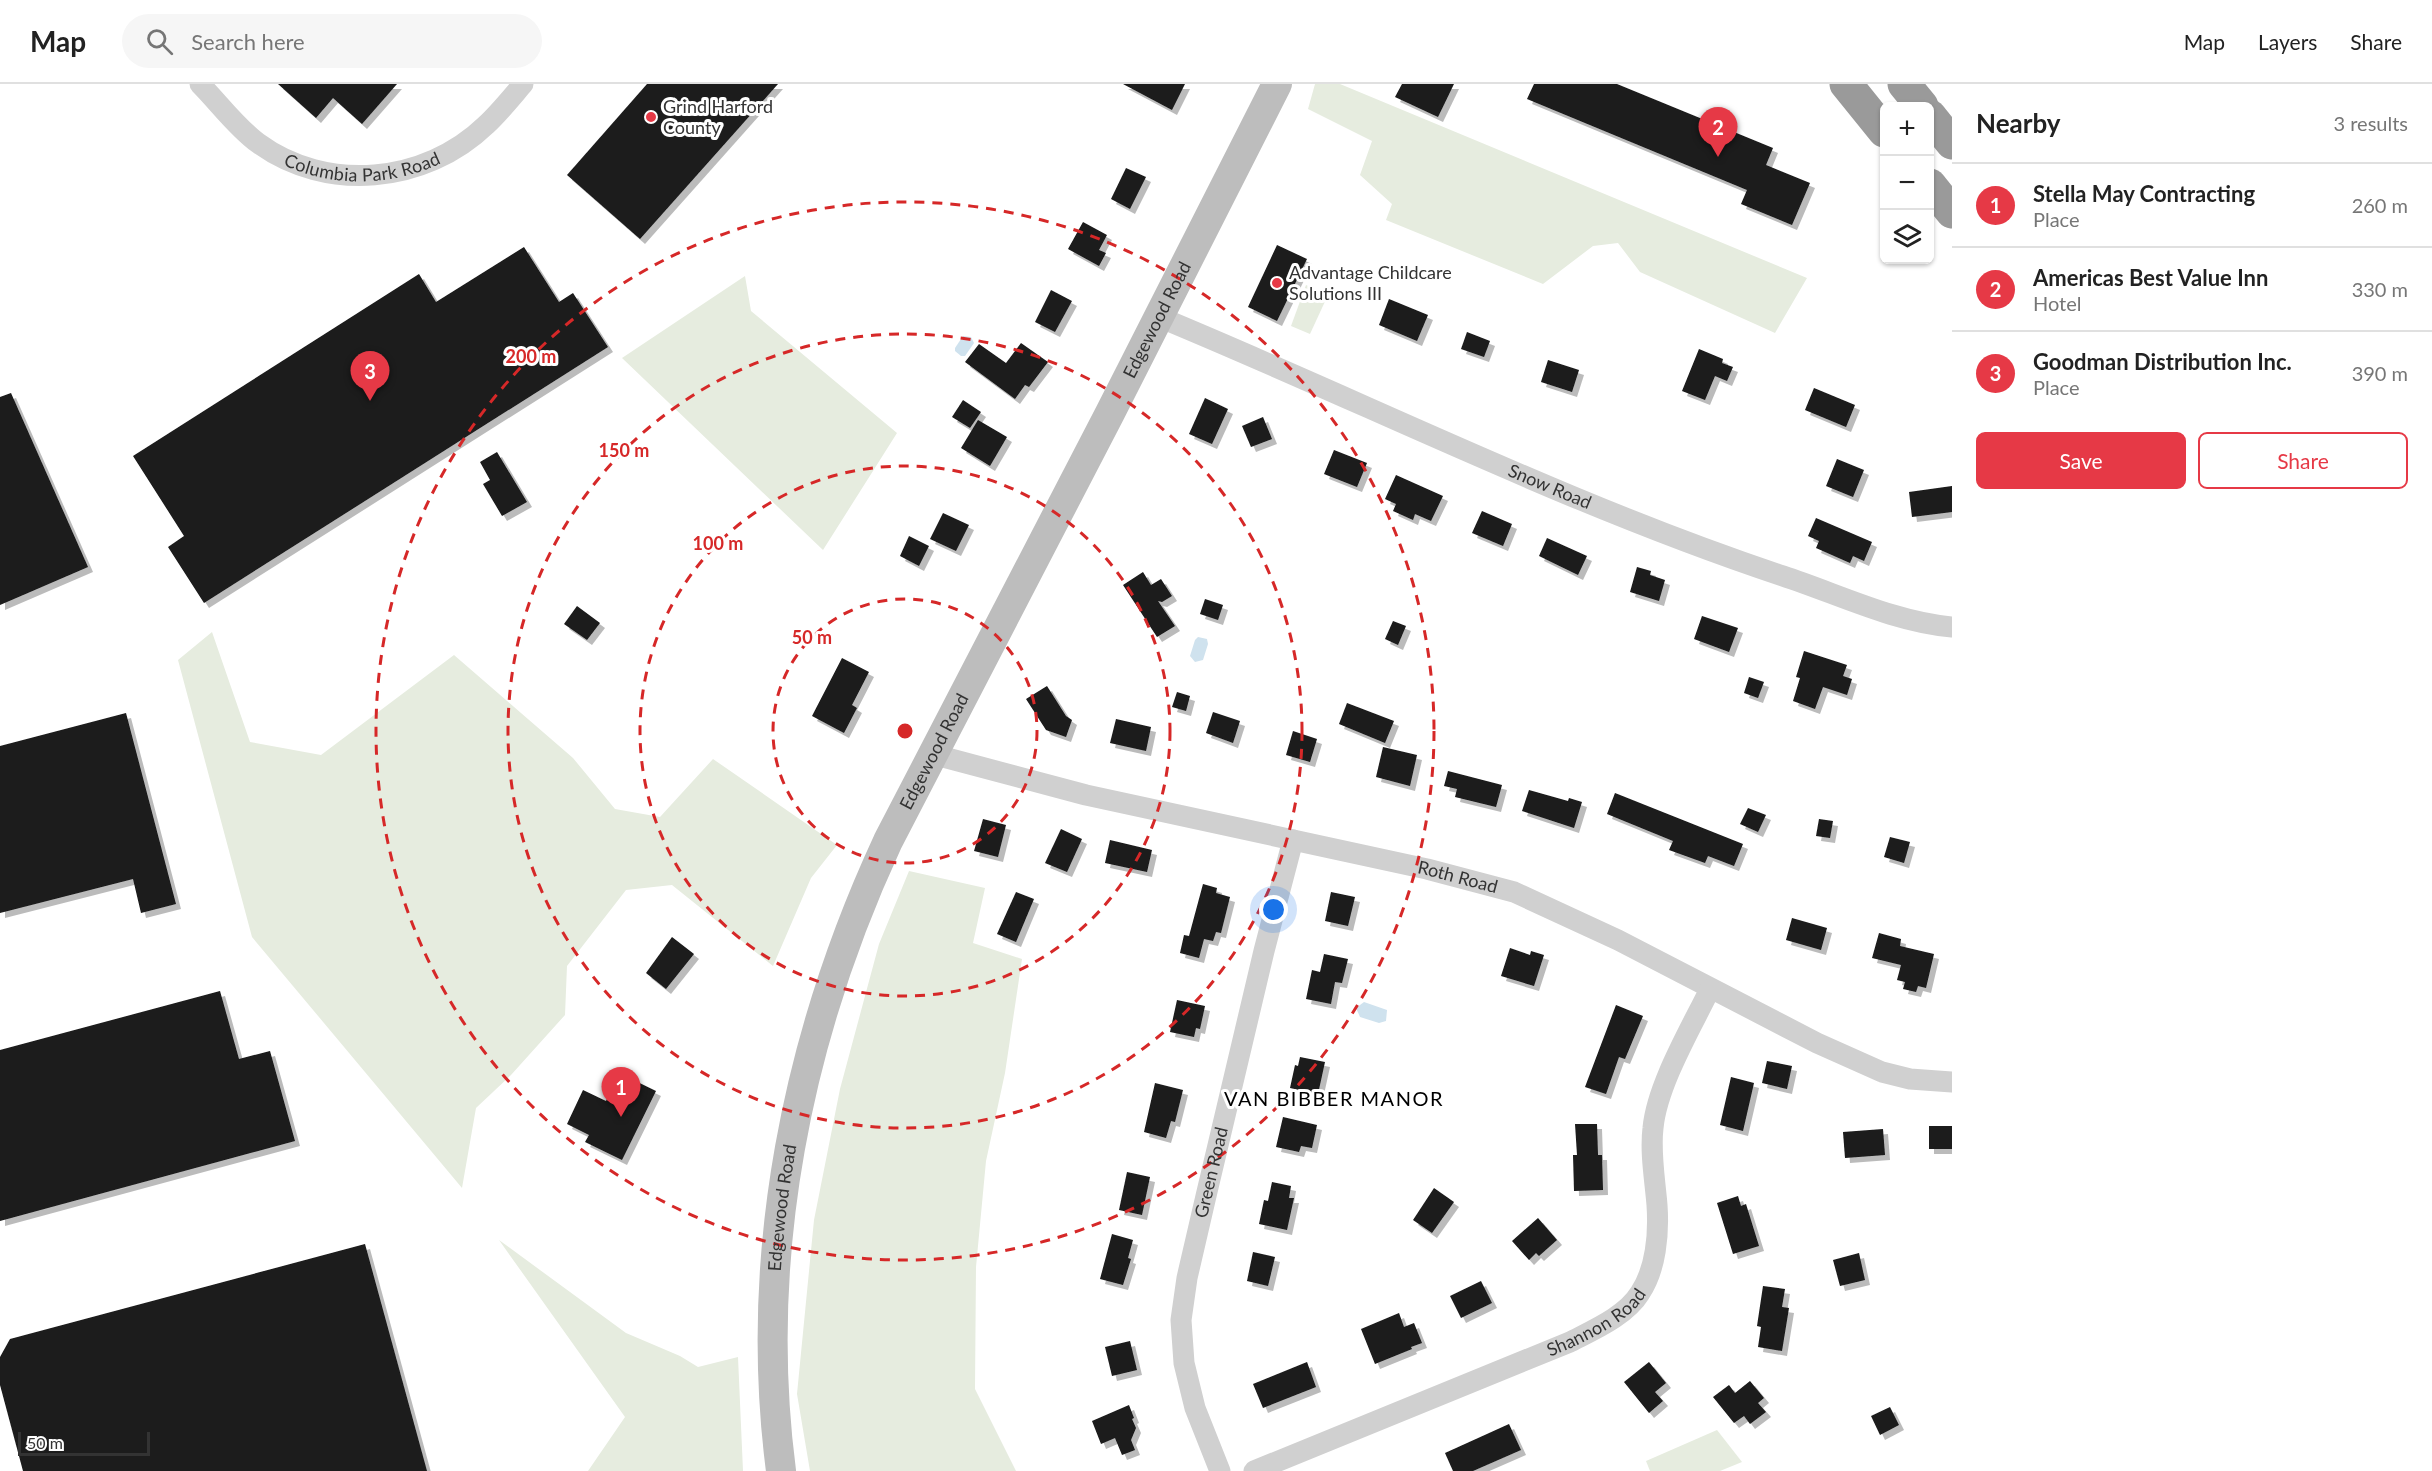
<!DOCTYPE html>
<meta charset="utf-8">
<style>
:root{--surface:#fff;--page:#f6f6f6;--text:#222;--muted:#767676;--line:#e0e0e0;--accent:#e63946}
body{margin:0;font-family:Lato,sans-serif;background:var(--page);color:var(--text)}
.controls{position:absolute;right:18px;top:18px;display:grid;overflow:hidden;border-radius:9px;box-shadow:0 2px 4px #0004}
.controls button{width:54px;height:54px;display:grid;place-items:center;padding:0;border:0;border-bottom:2px solid var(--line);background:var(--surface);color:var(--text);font:30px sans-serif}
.scale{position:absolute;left:18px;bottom:15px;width:132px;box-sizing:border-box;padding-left:6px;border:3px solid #333;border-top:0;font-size:16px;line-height:21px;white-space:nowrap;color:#333;-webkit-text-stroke:4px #fff;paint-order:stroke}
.you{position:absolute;left:1274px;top:826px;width:21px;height:21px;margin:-15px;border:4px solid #fff;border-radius:50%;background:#1a73e8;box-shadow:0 0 0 9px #1a73e833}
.badge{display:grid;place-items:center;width:39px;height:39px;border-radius:50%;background:var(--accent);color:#fff;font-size:20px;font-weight:700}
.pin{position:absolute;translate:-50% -50px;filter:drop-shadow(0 2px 3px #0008)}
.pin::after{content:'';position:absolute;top:32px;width:21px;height:18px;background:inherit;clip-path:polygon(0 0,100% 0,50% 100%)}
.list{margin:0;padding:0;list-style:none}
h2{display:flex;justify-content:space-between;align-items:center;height:78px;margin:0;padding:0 24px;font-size:26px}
h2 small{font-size:20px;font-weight:400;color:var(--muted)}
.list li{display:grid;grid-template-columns:39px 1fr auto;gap:18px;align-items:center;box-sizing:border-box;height:84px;padding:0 24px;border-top:2px solid var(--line)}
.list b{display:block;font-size:22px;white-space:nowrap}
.list p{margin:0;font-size:20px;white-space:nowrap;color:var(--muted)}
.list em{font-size:20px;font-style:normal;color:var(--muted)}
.actions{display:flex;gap:12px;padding:18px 24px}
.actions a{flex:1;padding:14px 0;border:2px solid var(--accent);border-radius:9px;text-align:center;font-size:21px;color:var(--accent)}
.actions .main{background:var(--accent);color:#fff}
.icon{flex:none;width:33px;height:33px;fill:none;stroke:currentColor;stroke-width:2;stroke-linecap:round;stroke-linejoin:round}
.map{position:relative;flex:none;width:1952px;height:1387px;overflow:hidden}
header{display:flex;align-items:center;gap:36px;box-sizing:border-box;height:84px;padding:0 30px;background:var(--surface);border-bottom:2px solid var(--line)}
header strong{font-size:28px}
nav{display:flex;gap:33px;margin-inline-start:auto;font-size:21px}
.search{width:420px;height:54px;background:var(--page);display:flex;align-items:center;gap:15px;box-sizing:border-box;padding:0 21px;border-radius:33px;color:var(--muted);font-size:22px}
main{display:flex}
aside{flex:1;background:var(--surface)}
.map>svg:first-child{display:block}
</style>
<header>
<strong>Map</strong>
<div class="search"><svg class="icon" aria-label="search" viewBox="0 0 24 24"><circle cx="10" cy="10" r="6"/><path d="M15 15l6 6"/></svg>Search here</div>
<nav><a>Map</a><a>Layers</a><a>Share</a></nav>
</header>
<main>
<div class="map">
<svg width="1952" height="1387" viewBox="0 0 1952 1387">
<defs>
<filter id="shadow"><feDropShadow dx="5" dy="5" stdDeviation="0" flood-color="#0004"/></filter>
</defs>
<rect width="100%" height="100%" fill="#fff"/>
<g fill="#e6ecdf">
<polygon points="1315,0 1340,0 1807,194 1775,249 1640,188 1618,159 1593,162 1543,200 1386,136 1392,120 1360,91 1372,57 1308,25"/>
<polygon points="745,192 751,227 897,349 823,466 622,274"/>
<polygon points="1306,201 1328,211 1310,250 1291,242"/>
<polygon points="212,548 250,658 321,671 454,571 573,674 615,725 660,733 713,675 837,761 811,794 773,882 672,801 626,806 567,882 565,931 511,991 476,1024 462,1104 252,853 178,576"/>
<polygon points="909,787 985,804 973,859 1022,875 1005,989 986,1077 976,1183 975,1305 1016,1387 810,1387 797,1310 814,1136 840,1005 879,860"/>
<polygon points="499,1156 626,1249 680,1272 698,1283 738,1273 743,1387 588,1387 625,1333"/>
<polygon points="1717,1346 1742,1378 1720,1387 1650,1387 1646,1377"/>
</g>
<g fill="#cfe2ee">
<polygon points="963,252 971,253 974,259 965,272 961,272 955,267 955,264"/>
<polygon points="1198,553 1207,555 1208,560 1203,576 1195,578 1190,572 1195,556"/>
<polygon points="1364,918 1387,926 1386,937 1379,939 1360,933 1356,924"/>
</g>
<g fill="#1a1a1a" filter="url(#shadow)">
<polygon points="278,0 397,0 362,40 333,14 316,34"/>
<polygon points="647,0 778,0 640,155 567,91"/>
<polygon points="1123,0 1185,0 1172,26"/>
<polygon points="1402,0 1454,0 1438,33 1395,13"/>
<polygon points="1534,0 1617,0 1773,64 1766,81 1810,99 1792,141 1741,120 1747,106 1527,15"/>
<polygon points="1126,84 1146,93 1130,125 1111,115"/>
<polygon points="1083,138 1107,151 1099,166 1106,169 1099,182 1068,165"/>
<polygon points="1277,161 1307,175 1277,237 1248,223"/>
<polygon points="524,163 559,218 573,209 608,263 204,519 168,463 184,452 133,372 419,190 436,218"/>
<polygon points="1051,206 1072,217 1055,248 1035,238"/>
<polygon points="1389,215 1428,231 1417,257 1379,241"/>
<polygon points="1467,248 1490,257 1484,273 1461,265"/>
<polygon points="1021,259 1048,278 1029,303 1025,301 1015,315 965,278 979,260 1006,279"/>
<polygon points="1699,265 1723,275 1722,279 1733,283 1727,297 1715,292 1705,316 1682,307"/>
<polygon points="1548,276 1579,286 1572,308 1541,298"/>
<polygon points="1814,304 1855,321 1846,343 1805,326"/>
<polygon points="11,309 88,483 0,521 0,313"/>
<polygon points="1205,314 1228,325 1212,360 1189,350"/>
<polygon points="963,316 981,328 970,344 952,333"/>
<polygon points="1263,333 1272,355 1251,363 1242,342"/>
<polygon points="978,336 1007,353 990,382 961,364"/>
<polygon points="1334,366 1367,379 1357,403 1324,390"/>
<polygon points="497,368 527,418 502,432 483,400 490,396 480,378"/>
<polygon points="1837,375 1864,386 1853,413 1826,402"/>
<polygon points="1396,391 1443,412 1431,437 1415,430 1413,436 1393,427 1396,420 1385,415"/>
<polygon points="1952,402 1952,428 1912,433 1909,408"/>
<polygon points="1482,427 1512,440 1503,462 1472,449"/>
<polygon points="943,429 969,441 956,467 930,455"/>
<polygon points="1816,434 1872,458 1864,477 1853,472 1850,479 1816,464 1819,457 1808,452"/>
<polygon points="909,452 929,462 919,482 900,472"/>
<polygon points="1547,454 1587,472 1578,491 1539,472"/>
<polygon points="1637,483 1651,487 1650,491 1665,496 1659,517 1630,508"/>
<polygon points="1143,488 1151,501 1161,495 1172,512 1162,518 1158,517 1175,542 1157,553 1123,501"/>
<polygon points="1205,515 1223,521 1218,536 1200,530"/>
<polygon points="577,522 600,539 587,556 564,540"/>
<polygon points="1702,532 1738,544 1729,568 1694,555"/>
<polygon points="1393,537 1406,542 1398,561 1385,555"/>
<polygon points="1804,567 1847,581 1843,592 1852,595 1847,611 1823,603 1815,625 1793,617 1800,594 1796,593"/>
<polygon points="842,574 869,588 852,621 857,624 844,649 812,632"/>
<polygon points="1749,593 1764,598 1758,614 1744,609"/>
<polygon points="1047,602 1066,632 1072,636 1066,653 1046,646 1026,615"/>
<polygon points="1177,608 1190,612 1186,627 1172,623"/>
<polygon points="1347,619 1394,637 1385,659 1339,640"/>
<polygon points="1213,628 1240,637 1233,659 1206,649"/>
<polygon points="126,629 176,820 141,829 133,795 0,829 0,662"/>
<polygon points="1116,635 1151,643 1146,667 1110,659"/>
<polygon points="1293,647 1317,655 1310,678 1286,671"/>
<polygon points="1383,663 1417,671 1410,702 1376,693"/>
<polygon points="1448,687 1502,701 1496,723 1455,713 1457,705 1444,702"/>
<polygon points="1529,706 1568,717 1569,714 1582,718 1574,744 1522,727"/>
<polygon points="1615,709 1743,760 1734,782 1708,772 1705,779 1669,766 1673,757 1607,730"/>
<polygon points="1748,724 1766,731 1758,748 1740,740"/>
<polygon points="983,735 1006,741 998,773 974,767"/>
<polygon points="1819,735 1833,737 1830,754 1816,752"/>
<polygon points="1061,745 1082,755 1067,788 1045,779"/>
<polygon points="1890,753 1910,758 1904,779 1884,773"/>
<polygon points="1110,756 1152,766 1147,788 1105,779"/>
<polygon points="1203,800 1217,804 1216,809 1230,813 1221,849 1216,848 1213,857 1204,855 1199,874 1180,869 1184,851 1189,852"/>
<polygon points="1016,808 1034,815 1016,858 997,850"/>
<polygon points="1331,808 1355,813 1348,842 1325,837"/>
<polygon points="1792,834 1827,844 1821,866 1786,856"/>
<polygon points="1879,849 1901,855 1900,862 1934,870 1926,904 1918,902 1916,908 1903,905 1905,898 1897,896 1901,881 1872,874"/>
<polygon points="672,853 694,870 666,905 646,889"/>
<polygon points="1510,864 1530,871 1531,867 1544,871 1534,902 1501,892"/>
<polygon points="1324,870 1348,875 1342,899 1335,898 1331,920 1306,915 1312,886 1320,888"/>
<polygon points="220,907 239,975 270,967 295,1057 0,1137 0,966"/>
<polygon points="1177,916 1205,922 1200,945 1196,944 1194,953 1170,948"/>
<polygon points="1616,921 1643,932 1625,975 1619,973 1606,1010 1585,1003"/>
<polygon points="1300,973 1325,978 1318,1010 1290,1004 1295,981 1298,982"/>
<polygon points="1767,977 1792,982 1787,1005 1762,999"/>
<polygon points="619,989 656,1007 622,1076 585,1058 589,1051 567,1040 583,1006 606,1017"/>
<polygon points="1731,993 1754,999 1743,1047 1720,1041"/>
<polygon points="1155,999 1183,1006 1175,1038 1171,1037 1166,1054 1144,1048"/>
<polygon points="1283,1033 1317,1041 1312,1064 1301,1062 1299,1068 1276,1063"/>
<polygon points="1575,1040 1597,1040 1598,1071 1602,1071 1603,1106 1574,1107 1573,1071 1577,1071"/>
<rect x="1929" y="1042" width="23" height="23"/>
<polygon points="1883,1045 1885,1071 1845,1074 1843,1048"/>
<polygon points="1127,1088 1150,1093 1142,1131 1119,1126"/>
<polygon points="1272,1098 1291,1102 1289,1114 1294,1114 1287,1146 1259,1140 1264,1116 1268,1117"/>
<polygon points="1434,1104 1454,1118 1432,1149 1413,1136"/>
<polygon points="1738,1112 1741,1122 1746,1120 1759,1162 1733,1170 1717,1119"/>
<polygon points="1538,1134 1557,1156 1539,1172 1536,1169 1529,1176 1512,1157"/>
<polygon points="1112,1150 1133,1156 1128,1174 1131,1175 1123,1201 1100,1195"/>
<polygon points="365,1160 427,1387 23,1387 0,1301 0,1273 10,1255"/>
<polygon points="1253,1168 1275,1173 1268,1202 1247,1197"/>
<polygon points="1859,1169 1865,1196 1840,1202 1833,1176"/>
<polygon points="1481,1197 1492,1219 1461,1234 1450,1212"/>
<polygon points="1763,1202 1785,1205 1782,1223 1789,1224 1782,1267 1758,1263 1761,1243 1757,1242"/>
<polygon points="1399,1229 1404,1243 1414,1239 1422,1259 1411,1263 1412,1265 1375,1280 1361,1245"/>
<polygon points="1130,1257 1137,1286 1112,1292 1105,1263"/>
<polygon points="1307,1278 1316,1303 1263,1324 1253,1300"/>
<polygon points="1649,1278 1666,1299 1655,1308 1663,1317 1649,1329 1624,1298"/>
<polygon points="1750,1297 1764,1314 1758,1319 1766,1328 1750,1340 1744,1332 1734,1339 1713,1313 1729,1301 1735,1309"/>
<polygon points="1129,1321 1134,1334 1132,1335 1136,1344 1131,1356 1135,1366 1122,1371 1115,1354 1101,1360 1092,1337"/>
<polygon points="1890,1323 1899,1341 1880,1351 1871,1332"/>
<polygon points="1509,1340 1521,1366 1473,1387 1453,1387 1445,1369"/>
</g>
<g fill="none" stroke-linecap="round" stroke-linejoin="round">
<g stroke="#d0d0d0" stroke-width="21">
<path id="s1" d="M 200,0 C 218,18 237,44 258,59 C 326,109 425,100 486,41 C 499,29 511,14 523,0"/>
<path id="s2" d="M 1159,233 C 1367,319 1569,421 1783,492 C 1838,510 1894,538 1952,543"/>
<path id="s3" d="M 932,670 L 1086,711 L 1427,785 L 1514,808 L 1618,856 L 1817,959 L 1882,988 L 1910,995 L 1952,998"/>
<path id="s4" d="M 1220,1387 L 1195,1324 L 1184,1279 L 1181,1236 L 1187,1194 L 1206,1112 L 1264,867 L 1293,756"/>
<path id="s5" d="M 1254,1387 L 1570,1258 C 1593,1246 1626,1232 1640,1209 C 1656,1185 1659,1150 1657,1121 C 1655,1096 1650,1069 1653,1044 C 1657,1001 1691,944 1710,905"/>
</g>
<path stroke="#bdbdbd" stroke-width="30" id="s6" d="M 781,1387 C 753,1171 797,953 888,757 L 1110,329 L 1277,0"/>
<g stroke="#9a9a9a" stroke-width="33">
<polyline points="1846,0 1884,47"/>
<polyline points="1904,0 1922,22"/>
<polyline points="1930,32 1952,59"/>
<polyline points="1930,101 1952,128"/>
</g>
</g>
<g fill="none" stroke="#d62828" stroke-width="3" stroke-dasharray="10 8">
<circle cx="905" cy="647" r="132"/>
<circle cx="905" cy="647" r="265"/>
<circle cx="905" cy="647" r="397"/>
<circle cx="905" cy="647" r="529"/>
</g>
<g fill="#e63946" stroke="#fff" stroke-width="2">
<circle cx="651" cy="33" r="6"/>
<circle cx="1277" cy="199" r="6"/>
</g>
<g text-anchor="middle" stroke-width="6" stroke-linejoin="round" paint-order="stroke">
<g font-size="18" fill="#333" stroke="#fff" text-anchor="start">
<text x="663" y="29">Grind Harford<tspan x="663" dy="21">County</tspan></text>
<text x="1289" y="195">Advantage Childcare<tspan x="1289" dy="21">Solutions III</tspan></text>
</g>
<g font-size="18" fill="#333" stroke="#fff">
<text dy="6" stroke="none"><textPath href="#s1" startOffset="194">Columbia Park Road</textPath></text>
<text dy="6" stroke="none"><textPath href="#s6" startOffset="1234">Edgewood Road</textPath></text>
<text dy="6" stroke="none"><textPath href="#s2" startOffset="426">Snow Road</textPath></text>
<text dy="6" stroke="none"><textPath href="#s6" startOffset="748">Edgewood Road</textPath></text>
<text dy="6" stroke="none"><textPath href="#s3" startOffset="540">Roth Road</textPath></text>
<text dy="6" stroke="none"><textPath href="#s4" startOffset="308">Green Road</textPath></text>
<text dy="6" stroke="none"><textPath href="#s6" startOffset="264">Edgewood Road</textPath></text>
<text dy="6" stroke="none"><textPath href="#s5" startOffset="374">Shannon Road</textPath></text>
</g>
<g font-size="20" letter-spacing="1.5" fill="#000" stroke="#fff">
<text x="1334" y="1022">VAN BIBBER MANOR</text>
</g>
</g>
<circle cx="905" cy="647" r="9" fill="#d62828" stroke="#fff" stroke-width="3"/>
<g font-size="18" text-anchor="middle" font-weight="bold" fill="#d62828" stroke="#fff" stroke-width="6" stroke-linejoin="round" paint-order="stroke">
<text x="531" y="279">200 m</text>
<text x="624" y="373">150 m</text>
<text x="718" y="466">100 m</text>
<text x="812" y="560">50 m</text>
</g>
</svg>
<div class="controls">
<button>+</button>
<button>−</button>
<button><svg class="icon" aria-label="layers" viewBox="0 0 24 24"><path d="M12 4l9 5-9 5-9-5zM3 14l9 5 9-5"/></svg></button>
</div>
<div class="scale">50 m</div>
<div class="you"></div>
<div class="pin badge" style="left:621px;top:1033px">1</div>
<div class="pin badge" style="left:1718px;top:73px">2</div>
<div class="pin badge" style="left:370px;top:317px">3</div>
</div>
<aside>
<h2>Nearby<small>3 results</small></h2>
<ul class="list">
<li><span class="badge">1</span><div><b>Stella May Contracting</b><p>Place</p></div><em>260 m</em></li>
<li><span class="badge">2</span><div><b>Americas Best Value Inn</b><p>Hotel</p></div><em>330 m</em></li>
<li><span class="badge">3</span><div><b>Goodman Distribution Inc.</b><p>Place</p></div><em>390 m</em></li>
</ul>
<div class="actions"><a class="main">Save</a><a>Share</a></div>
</aside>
</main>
